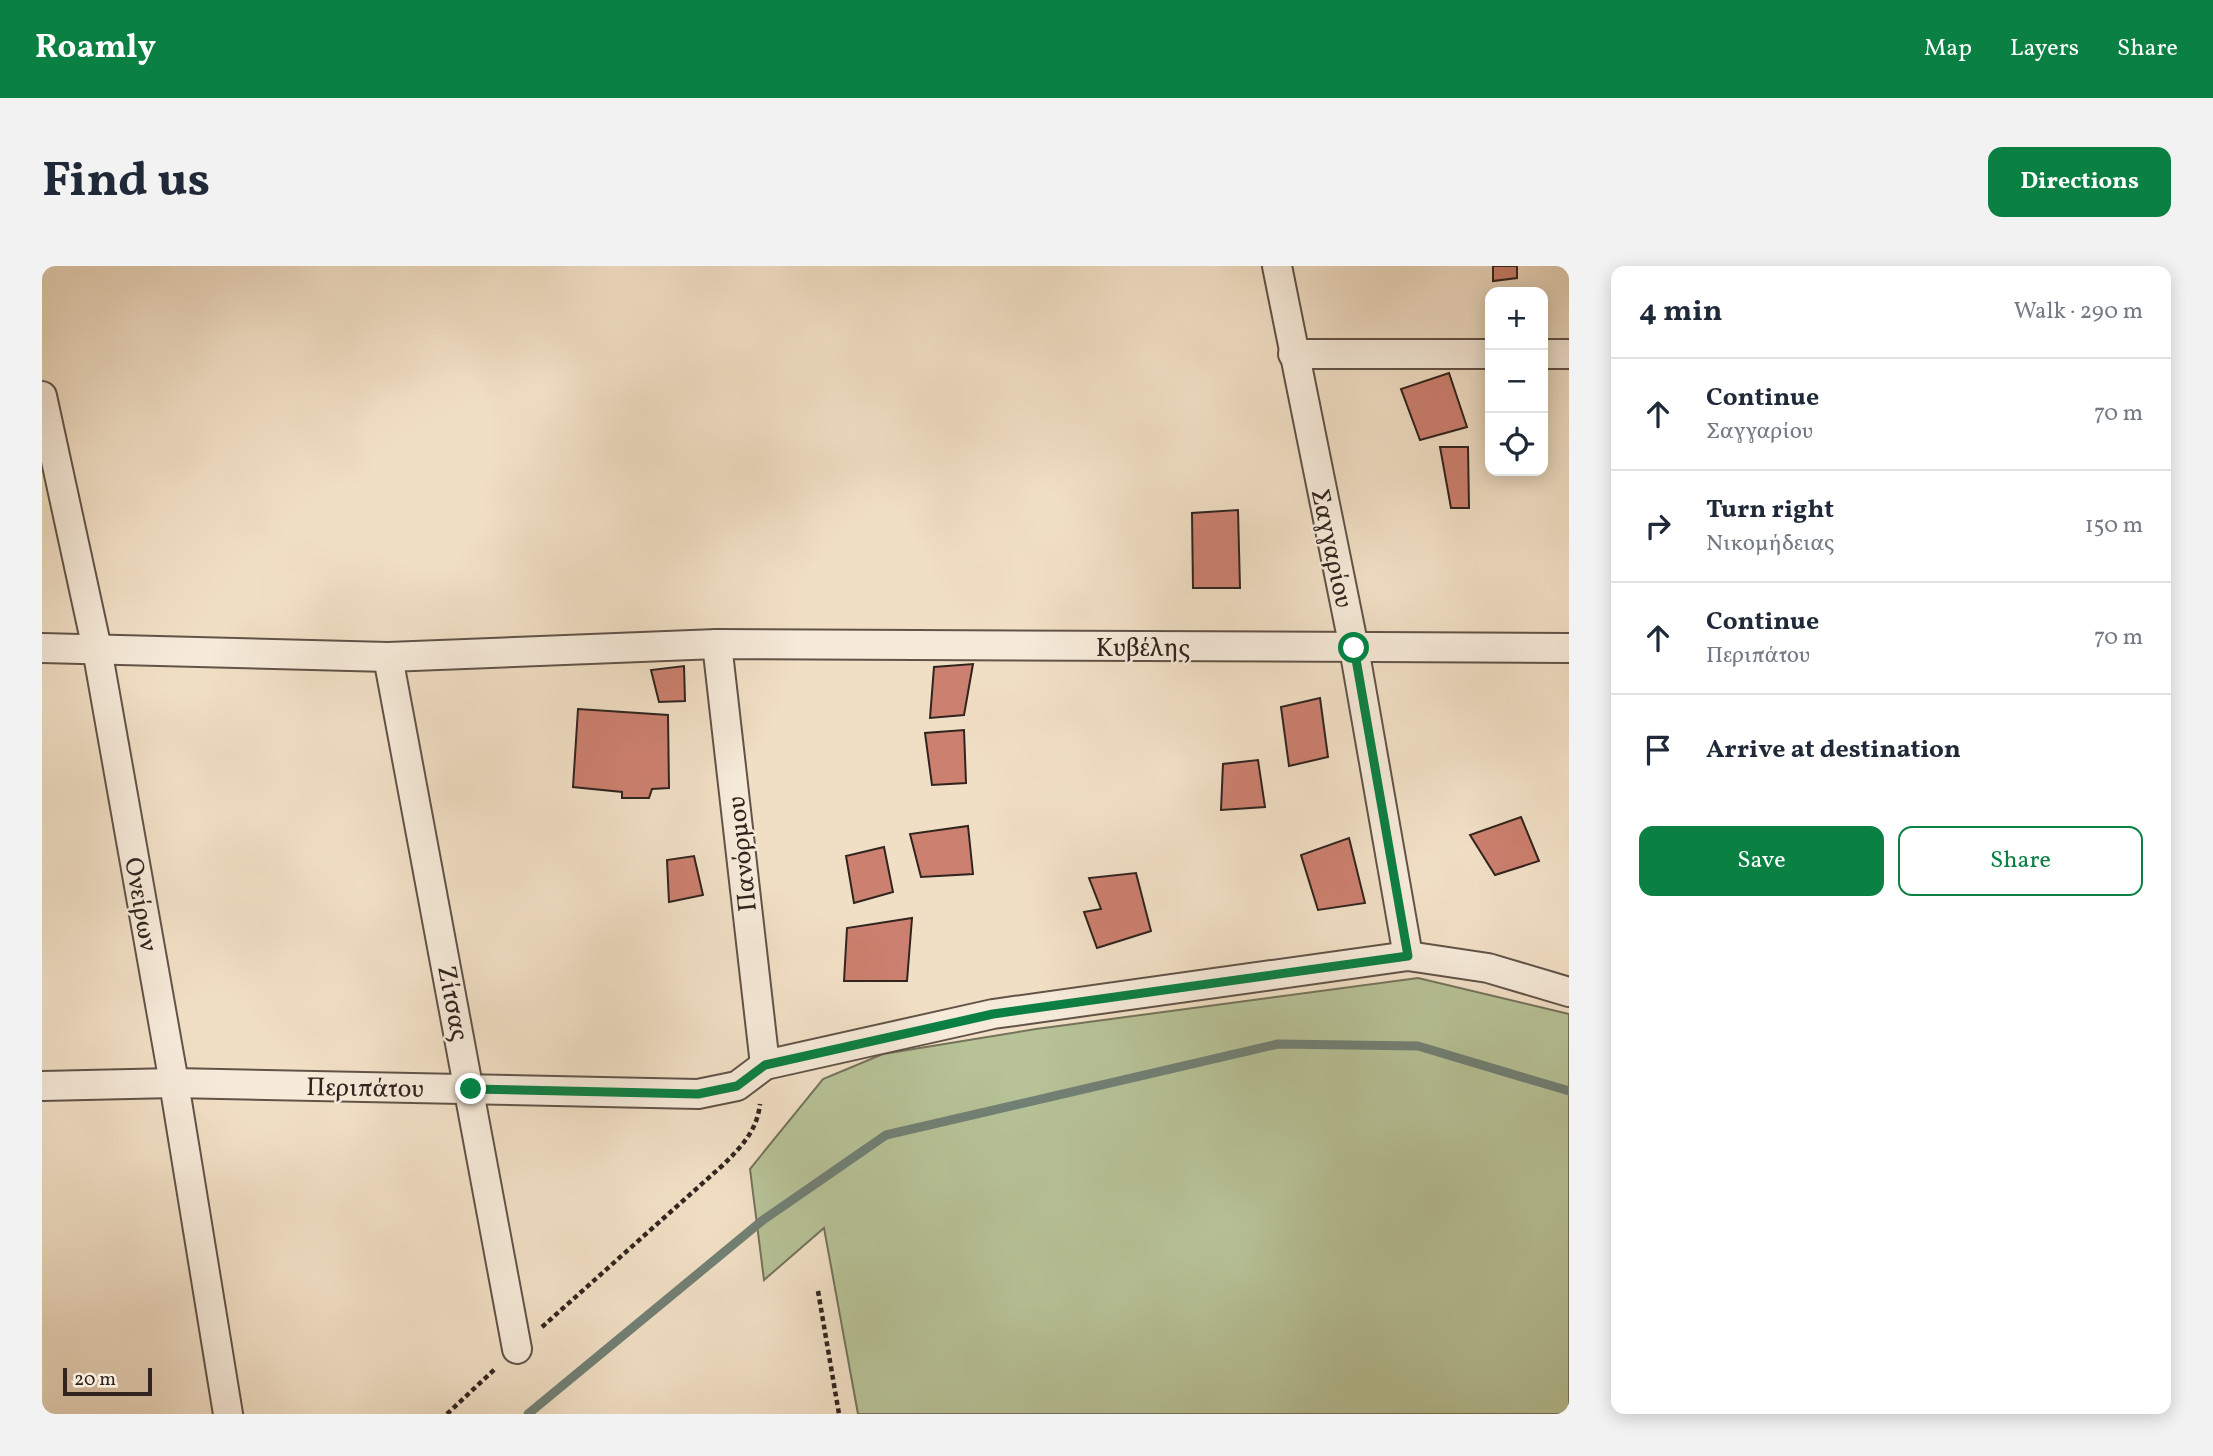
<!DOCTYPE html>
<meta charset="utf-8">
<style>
:root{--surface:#fff;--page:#f2f2f3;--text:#1f2937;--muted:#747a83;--line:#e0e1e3;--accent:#0b8043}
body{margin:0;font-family:Vollkorn,serif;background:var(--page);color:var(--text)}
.controls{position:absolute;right:21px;top:21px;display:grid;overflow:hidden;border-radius:14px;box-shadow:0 4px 18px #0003}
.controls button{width:63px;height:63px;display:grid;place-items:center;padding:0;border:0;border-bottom:2px solid var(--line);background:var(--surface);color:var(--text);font:35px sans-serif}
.scale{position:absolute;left:21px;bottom:18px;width:89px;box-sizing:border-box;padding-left:7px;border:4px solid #31241f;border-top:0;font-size:19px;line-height:24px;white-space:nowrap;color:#31241f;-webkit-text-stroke:5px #f6ead9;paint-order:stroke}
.stop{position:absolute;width:21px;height:21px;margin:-16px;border:5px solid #0b8043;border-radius:50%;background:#fff}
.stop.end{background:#0b8043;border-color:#fff;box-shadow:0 2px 7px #0008}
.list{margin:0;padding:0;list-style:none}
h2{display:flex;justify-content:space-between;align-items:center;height:91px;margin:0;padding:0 28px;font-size:30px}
h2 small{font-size:23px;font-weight:400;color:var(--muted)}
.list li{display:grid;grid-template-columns:46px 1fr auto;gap:21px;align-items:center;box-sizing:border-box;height:112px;padding:0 28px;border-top:2px solid var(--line)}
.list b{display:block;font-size:26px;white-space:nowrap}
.list p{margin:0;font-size:23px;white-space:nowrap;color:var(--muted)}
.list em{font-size:23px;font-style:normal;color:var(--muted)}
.actions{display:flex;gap:14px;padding:21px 28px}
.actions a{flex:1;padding:16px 0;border:2px solid var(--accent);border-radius:14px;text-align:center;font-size:24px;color:var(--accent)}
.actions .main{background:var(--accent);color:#fff}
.icon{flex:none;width:38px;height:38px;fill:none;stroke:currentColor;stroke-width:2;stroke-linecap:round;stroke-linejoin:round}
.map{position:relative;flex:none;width:1527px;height:1148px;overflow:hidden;border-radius:14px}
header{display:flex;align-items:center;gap:42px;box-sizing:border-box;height:98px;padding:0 35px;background:var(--accent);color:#fff}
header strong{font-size:33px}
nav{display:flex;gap:38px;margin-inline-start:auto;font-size:24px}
.intro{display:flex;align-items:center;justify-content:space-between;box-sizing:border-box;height:168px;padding:0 42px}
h1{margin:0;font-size:49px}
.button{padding:18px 32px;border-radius:14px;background:var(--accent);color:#fff;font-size:24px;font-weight:700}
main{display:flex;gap:42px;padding:0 42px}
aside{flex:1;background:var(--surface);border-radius:14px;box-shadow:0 4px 18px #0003}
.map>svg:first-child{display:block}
</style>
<header>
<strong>Roamly</strong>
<nav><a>Map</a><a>Layers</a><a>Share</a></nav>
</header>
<div class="intro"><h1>Find us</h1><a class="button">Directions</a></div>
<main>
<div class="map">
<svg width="1527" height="1148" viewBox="0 0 1527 1148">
<rect width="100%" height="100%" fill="#f1dfc5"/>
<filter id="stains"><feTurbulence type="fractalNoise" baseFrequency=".00286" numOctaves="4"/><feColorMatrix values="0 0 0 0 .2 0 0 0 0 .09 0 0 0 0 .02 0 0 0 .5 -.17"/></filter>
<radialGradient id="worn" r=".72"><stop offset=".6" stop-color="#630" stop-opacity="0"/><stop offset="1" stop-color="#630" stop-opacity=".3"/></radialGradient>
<polygon fill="#b7c297" stroke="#74735b" stroke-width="2" points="1376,712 1527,748 1527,1148 816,1148 782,962 722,1014 708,903 781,813 841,788 994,763"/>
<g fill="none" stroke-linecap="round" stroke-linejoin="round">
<polyline stroke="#718075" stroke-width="9" points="486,1148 721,954 844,869 1236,778 1376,780 1527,825"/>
</g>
<g fill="#cc806f" stroke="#31241f" stroke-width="2">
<polygon points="1451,0 1475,0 1475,12 1451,15"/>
<polygon points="1407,107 1425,161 1378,174 1359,123"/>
<polygon points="1398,181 1426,181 1427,242 1409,242"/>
<polygon points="1196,244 1198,322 1151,322 1150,247"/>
<polygon points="931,398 922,449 888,452 892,401"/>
<polygon points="642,400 643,435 617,436 609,404"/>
<polygon points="1278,432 1286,491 1247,500 1239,441"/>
<polygon points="536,443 626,449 627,522 610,523 607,532 580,532 580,526 531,521"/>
<polygon points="922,464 924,517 890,519 883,467"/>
<polygon points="1216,494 1223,541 1179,544 1181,498"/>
<polygon points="1479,551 1497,595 1453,609 1428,569"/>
<polygon points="926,560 931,608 879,611 868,568"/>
<polygon points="1307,572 1323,637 1276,644 1259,589"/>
<polygon points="842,581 851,626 812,637 804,590"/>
<polygon points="652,590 661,629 627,636 625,594"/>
<polygon points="1094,607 1109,665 1055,682 1042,646 1059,643 1047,612"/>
<polygon points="870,652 865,715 802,715 805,662"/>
</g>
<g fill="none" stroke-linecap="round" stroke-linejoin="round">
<defs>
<g id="street">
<polyline points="1235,0 1312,382 1366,690"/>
<polyline points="1251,88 1448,88"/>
<polyline points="1501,88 1527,88"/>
<polyline points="0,130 55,383 132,817 186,1148"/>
<polyline points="675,378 723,799"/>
<polyline points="0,382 346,391 675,378 1527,382"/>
<polyline points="346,391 475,1083"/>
<polyline points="0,820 132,817 656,828 695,820 723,799 951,748 1366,690 1446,702 1527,726"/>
</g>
</defs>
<use href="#street" stroke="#615348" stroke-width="32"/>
<g stroke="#31241f" stroke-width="4.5" stroke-dasharray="5 3.5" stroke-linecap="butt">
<polyline points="776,1025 797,1148"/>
<path d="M 500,1061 L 681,899 C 699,881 715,865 718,838"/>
<polyline points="405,1148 454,1102"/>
</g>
<use href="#street" stroke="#f6ead9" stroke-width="28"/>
</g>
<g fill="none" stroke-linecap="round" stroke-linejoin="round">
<polyline stroke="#0b8043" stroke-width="9" points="429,823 656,828 695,820 723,799 951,748 1366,690 1312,382"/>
</g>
<g text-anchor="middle" stroke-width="5" stroke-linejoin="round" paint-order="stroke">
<g font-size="26" fill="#31241f" stroke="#f6ead9">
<text transform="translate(1291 282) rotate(78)" y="9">Σαγγαρίου</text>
<text x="1101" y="390">Κυβέλης</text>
<text transform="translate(699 588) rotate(-96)" y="9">Πανόρμου</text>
<text transform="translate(100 638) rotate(80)" y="9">Ονείρων</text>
<text transform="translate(412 737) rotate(79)" y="9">Ζίτσας</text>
<text transform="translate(323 821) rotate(1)" y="9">Περιπάτου</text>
</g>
</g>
<rect width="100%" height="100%" filter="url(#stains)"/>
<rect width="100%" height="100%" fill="url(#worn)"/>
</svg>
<div class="controls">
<button>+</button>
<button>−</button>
<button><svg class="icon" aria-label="locate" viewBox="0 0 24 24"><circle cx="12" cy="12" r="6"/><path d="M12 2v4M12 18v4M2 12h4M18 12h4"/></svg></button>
</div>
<div class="scale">20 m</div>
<div class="stop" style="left:1312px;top:382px"></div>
<div class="stop end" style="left:429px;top:823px"></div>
</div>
<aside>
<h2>4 min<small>Walk · 290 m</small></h2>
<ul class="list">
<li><svg class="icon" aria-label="ahead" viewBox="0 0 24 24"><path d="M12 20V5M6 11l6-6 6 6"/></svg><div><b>Continue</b><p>Σαγγαρίου</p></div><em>70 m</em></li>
<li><svg class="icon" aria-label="right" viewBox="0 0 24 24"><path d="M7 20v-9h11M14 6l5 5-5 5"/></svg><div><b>Turn right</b><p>Νικομήδειας</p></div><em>150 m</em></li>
<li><svg class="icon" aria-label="ahead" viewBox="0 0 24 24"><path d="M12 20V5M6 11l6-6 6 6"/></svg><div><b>Continue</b><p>Περιπάτου</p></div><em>70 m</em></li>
<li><svg class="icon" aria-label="arrive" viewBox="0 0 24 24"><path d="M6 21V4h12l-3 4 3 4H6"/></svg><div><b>Arrive at destination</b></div></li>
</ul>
<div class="actions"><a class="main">Save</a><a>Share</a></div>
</aside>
</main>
